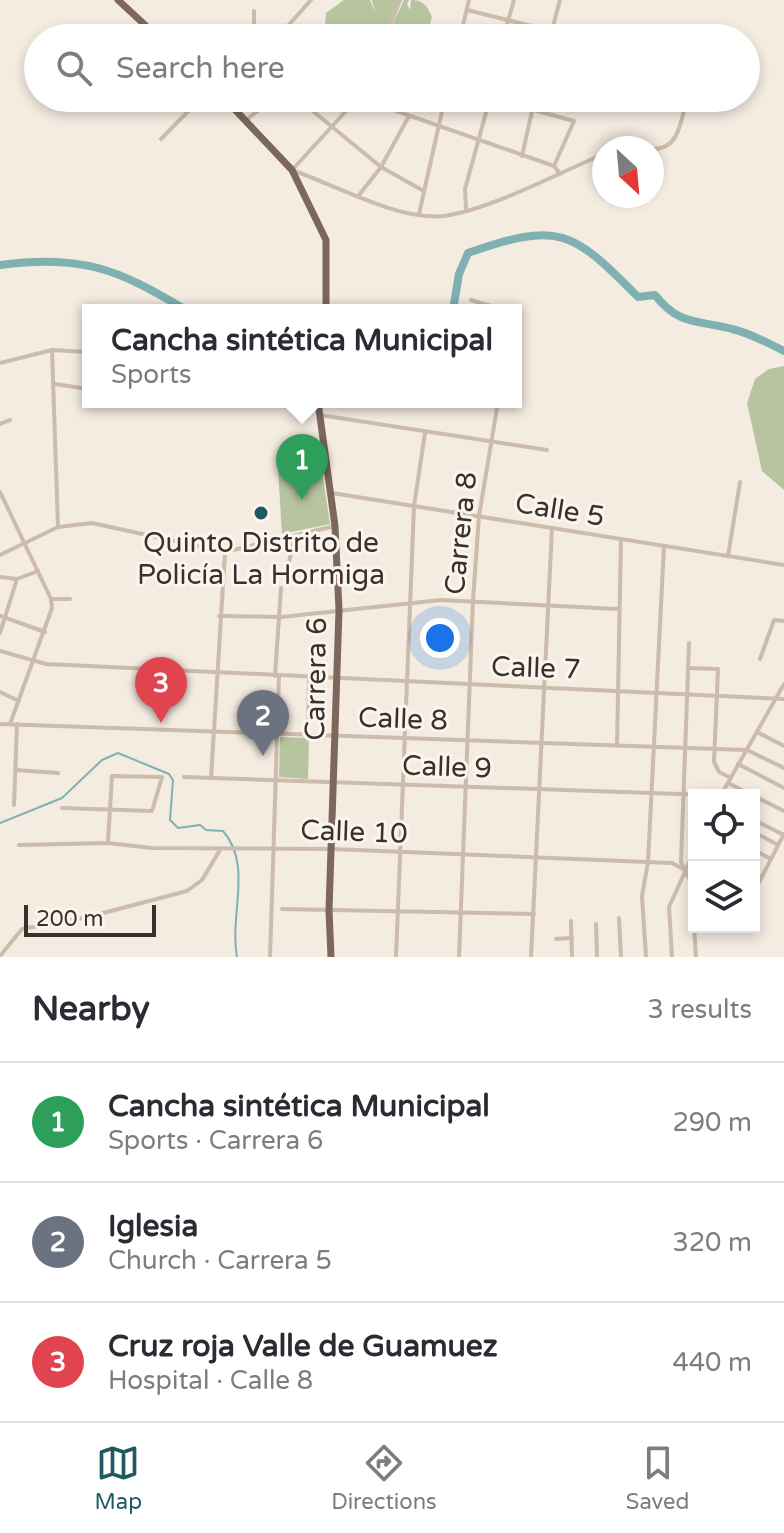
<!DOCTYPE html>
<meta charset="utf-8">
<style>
:root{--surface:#fff;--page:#f7f7f7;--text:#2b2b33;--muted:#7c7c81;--line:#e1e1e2;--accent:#1f5a5e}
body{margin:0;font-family:"Varela Round",sans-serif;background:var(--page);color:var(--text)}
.controls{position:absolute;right:24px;bottom:24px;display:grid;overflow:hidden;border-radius:0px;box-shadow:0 4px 12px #0003}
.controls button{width:72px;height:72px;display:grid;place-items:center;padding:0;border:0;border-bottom:2px solid var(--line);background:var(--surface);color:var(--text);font:40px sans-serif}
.compass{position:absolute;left:592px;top:136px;width:72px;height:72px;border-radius:50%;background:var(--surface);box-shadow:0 4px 12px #0003;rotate:154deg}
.scale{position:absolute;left:24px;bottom:20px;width:132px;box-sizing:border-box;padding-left:8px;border:4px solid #3b302b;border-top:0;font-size:22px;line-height:28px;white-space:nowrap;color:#3b302b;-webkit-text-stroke:6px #fbf5ee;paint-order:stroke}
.you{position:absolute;left:440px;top:638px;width:28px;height:28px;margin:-20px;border:6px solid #fff;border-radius:50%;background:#1a73e8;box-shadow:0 0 0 12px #1a73e833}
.badge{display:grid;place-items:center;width:52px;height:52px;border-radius:50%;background:var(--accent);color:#fff;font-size:26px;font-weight:700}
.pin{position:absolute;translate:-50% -66px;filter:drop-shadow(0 2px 4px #0008)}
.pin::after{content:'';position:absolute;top:42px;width:28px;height:24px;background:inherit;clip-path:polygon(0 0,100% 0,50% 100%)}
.popup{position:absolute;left:82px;top:304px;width:440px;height:104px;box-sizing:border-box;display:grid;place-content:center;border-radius:0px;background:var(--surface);filter:drop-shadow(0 2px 6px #0005);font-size:26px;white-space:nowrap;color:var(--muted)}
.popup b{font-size:30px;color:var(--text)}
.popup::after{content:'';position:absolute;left:50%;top:100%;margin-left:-16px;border:16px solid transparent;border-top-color:var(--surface)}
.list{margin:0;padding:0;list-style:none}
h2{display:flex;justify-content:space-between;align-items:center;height:104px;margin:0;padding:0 32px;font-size:34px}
h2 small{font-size:26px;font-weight:400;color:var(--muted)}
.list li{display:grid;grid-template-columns:52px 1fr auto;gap:24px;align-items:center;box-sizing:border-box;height:120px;padding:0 32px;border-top:2px solid var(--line)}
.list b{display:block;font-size:30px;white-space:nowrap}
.list p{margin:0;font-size:26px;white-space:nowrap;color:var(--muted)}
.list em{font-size:26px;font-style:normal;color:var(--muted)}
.icon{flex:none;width:44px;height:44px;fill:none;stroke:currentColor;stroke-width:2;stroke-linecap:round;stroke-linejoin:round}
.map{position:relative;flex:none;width:784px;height:957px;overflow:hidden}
.search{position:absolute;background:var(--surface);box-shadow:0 4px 12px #0003;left:24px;right:24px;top:24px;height:88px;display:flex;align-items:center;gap:20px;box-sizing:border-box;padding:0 28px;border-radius:44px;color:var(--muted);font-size:30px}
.sheet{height:464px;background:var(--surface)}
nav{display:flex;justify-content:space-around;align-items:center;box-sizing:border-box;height:112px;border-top:2px solid var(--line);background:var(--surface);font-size:22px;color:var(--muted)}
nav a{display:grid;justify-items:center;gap:4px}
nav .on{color:var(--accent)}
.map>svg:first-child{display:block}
</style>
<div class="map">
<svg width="784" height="957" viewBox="0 0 784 957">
<rect width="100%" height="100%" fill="#f4ebe1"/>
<g fill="#b8c4a0">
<polygon points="344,0 370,0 375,12 372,0 399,0 382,38 324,38 326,13"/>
<path d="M 404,0 L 409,0 L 407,4 L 410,10 L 411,0 C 424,0 427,6 432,17 L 429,27 L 435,26 L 439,33 L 432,38 L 406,38 L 404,32 L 395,30 L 397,25 L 393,23 Z"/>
<polygon points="784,366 784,490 762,471 747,403 755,379 769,369"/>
<polygon points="277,452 320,458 330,524 282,534"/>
<polygon points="280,737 309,738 308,779 279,777"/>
</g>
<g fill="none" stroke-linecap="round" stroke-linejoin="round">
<path stroke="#7fb0b2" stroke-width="2" d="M 0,823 L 62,798 L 102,760 L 118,753 L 169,774 L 173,780 L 170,820 L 178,828 L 200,825 L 206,830 L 223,831 C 253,865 229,915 237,957"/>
<g stroke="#7fb0b2" stroke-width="8">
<path d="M 0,265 C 83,255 116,268 186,310"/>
<path d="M 453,310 L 459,274 L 468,253 C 559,221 572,230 638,297 L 655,295 C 679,326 698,320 732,329 C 750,333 768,343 784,351"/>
</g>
<g stroke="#cdbbac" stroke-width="4">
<polyline points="467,10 552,31"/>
<polyline points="254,11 254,38"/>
<polyline points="277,38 311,0"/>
<polyline points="385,38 400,0"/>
<polyline points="460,38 469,0"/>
<polyline points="503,38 514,0"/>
<polyline points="550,38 560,0"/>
<polyline points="297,98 381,167 422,190"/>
<path d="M 358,98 L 292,170 C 335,185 399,221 444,216 C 490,210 560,172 604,154"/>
<polyline points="359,98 554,166 560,174"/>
<polyline points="245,121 274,98"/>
<polyline points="161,139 201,98"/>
<polyline points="629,148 633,148"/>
<path d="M 652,149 C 680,150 681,119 687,98"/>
<polyline points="522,156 535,98"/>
<polyline points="359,195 381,167 409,116"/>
<polyline points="466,209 465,189 490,98 574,121 554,166"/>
<polyline points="419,214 445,98"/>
<polyline points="471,300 504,310"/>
<polyline points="52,350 58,527"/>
<polyline points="0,363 52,350 88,352"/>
<polyline points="55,384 88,389"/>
<polyline points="320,415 547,450"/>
<polyline points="0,424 10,420"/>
<polyline points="0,492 51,599 52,608 10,724"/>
<polyline points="332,493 784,565"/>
<polyline points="0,555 58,527 92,523 225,552 335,526"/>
<polyline points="728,556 740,482"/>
<polyline points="287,574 294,536"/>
<polyline points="0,577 17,579 38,571"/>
<polyline points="51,599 70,599"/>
<polyline points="0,616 45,632"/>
<polyline points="219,616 281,617 441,600 618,609"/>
<polyline points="0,633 17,579"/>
<polyline points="689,643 681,862 691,882 696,957"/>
<polyline points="0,651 46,664 784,699"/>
<polyline points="760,659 774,620 784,621"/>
<polyline points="688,668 718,669 714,762 719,772 731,778"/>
<polyline points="275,676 281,588"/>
<polyline points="0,692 19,701"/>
<polyline points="0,724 747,750 784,768"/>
<polyline points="757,732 784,746"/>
<polyline points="308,735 309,678"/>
<polyline points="617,746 621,540"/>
<polyline points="738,764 784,788"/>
<polyline points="16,770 58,773"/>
<polyline points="184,777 709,795"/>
<polyline points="211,778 225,553"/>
<polyline points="728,783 752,795"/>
<polyline points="721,795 784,684"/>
<polyline points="754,796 784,811"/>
<polyline points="14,805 17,724"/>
<polyline points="62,808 152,811 162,777 112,776 108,842"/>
<polyline points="754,820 784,835"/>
<polyline points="754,832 778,845"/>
<polyline points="19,845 108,843 151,848 332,849 672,863 685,870"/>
<polyline points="754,850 771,859"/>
<polyline points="754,873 762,877"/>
<polyline points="754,892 784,834"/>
<polyline points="282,909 534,914"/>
<polyline points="619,918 621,957"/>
<polyline points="571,921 572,957"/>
<polyline points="596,924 597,957"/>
<polyline points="556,939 572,938"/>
<polyline points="0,956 22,929 88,917 187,891 202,880 220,850"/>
<polyline points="270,957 279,676"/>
<polyline points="396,957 414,506 425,433"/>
<polyline points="459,957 473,600 479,516 498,402"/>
<polyline points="531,957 552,528"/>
<polyline points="646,957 642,896 648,862 664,546"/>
<polyline points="672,957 669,907 694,852"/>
</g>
<g stroke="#7d675c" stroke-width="7">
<polyline points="118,0 159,38"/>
<polyline points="224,98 292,170 326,240 326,310"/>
<polyline points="318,402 335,526 339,610 329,910 331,957"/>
</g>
</g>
<circle fill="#1f5a5e" stroke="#fbf5ee" stroke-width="3" cx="261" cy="513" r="8"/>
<g text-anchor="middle" stroke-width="6" stroke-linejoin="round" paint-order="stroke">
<g font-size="28" fill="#3b302b" stroke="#fbf5ee">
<text transform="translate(560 509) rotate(9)" y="10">Calle 5</text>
<text transform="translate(460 533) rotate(-84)" y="10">Carrera 8</text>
<text transform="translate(536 667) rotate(2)" y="10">Calle 7</text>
<text transform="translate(315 679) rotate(-89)" y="10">Carrera 6</text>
<text transform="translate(403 718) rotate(2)" y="10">Calle 8</text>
<text transform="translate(447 766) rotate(2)" y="10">Calle 9</text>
<text transform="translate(354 831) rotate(2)" y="10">Calle 10</text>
</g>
<g font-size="28" fill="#3b302b" stroke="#fbf5ee">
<text x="261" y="552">Quinto Distrito de<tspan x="261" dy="32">Policía La Hormiga</tspan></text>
</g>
</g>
</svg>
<div class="controls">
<button><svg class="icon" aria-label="locate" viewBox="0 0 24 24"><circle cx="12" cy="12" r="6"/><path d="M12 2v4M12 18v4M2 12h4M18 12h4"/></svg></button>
<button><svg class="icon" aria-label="layers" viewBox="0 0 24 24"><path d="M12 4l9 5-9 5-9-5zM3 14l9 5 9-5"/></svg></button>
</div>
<svg class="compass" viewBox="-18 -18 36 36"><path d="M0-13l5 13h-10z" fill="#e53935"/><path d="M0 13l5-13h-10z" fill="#7c7c81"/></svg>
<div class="scale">200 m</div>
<div class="you"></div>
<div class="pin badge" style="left:302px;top:500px;background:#2e9e5b">1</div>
<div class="popup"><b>Cancha sintética Municipal</b>Sports</div>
<div class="pin badge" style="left:263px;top:756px;background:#6b7280">2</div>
<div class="pin badge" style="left:161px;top:723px;background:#e0444e">3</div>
<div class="search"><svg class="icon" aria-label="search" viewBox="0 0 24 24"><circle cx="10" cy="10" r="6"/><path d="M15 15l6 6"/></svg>Search here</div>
</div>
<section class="sheet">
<h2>Nearby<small>3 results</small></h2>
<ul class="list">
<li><span class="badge" style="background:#2e9e5b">1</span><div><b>Cancha sintética Municipal</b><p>Sports · Carrera 6</p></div><em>290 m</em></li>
<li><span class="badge" style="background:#6b7280">2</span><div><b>Iglesia</b><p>Church · Carrera 5</p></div><em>320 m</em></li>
<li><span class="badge" style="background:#e0444e">3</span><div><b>Cruz roja Valle de Guamuez</b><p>Hospital · Calle 8</p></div><em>440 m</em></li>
</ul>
</section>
<nav>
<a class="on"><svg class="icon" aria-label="map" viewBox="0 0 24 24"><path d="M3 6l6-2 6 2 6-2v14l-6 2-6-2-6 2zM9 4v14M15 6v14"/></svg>Map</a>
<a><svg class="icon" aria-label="directions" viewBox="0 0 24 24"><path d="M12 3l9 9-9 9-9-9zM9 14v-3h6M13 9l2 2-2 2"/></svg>Directions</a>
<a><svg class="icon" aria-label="saved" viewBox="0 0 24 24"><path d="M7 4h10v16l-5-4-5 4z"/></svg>Saved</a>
</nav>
